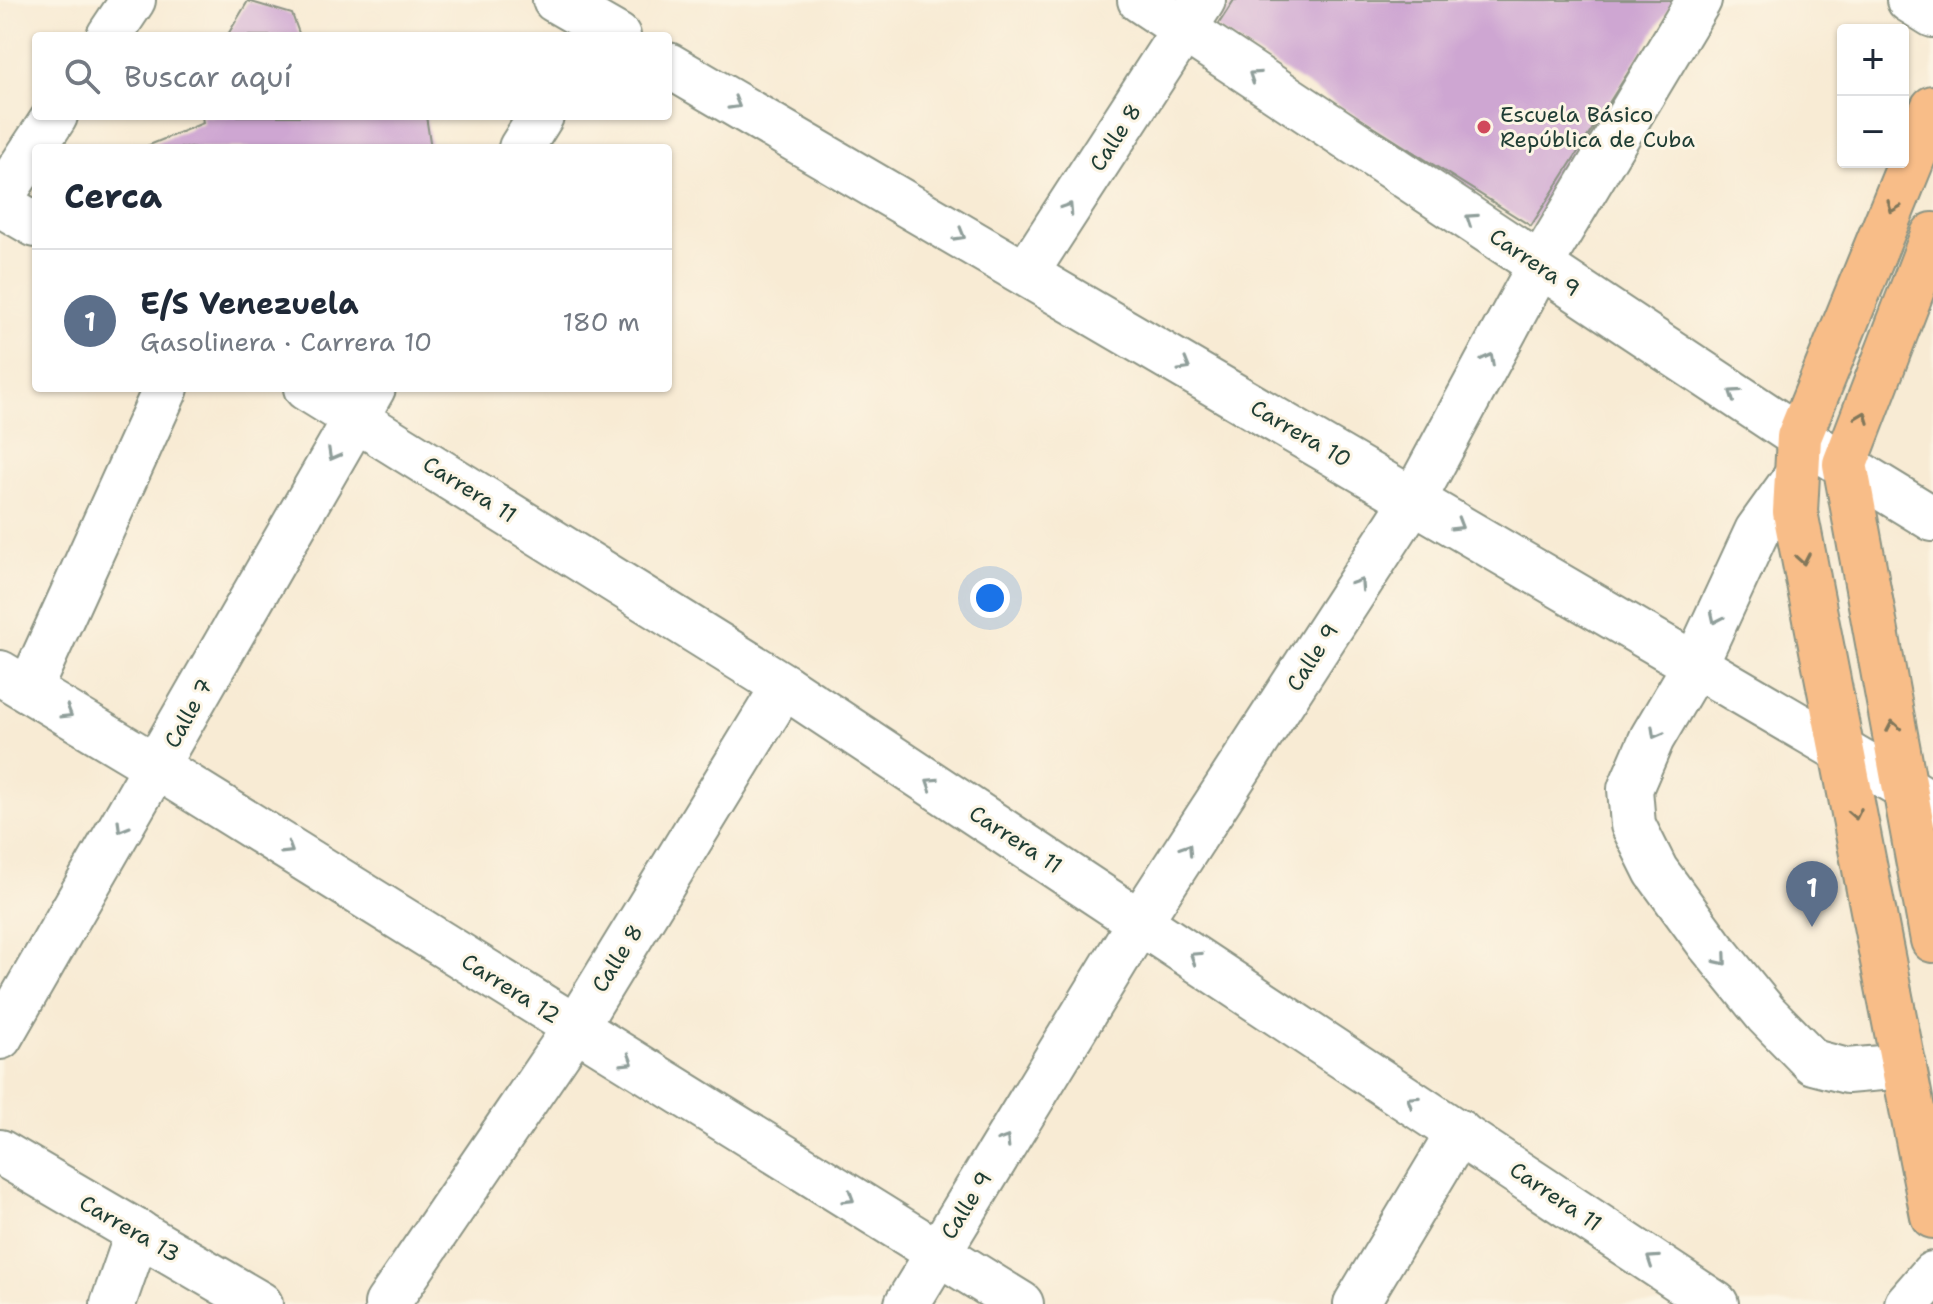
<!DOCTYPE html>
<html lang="es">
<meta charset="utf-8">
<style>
:root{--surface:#fff;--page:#f6f6f7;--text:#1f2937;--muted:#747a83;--line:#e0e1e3;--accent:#ea580c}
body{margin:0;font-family:"Shantell Sans",sans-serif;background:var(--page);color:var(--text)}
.controls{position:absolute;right:24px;top:24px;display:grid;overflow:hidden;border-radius:8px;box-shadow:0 2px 6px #0004}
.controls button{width:72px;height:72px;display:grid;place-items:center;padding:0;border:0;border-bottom:2px solid var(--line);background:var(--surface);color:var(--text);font:40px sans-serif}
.you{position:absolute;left:990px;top:598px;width:28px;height:28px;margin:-20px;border:6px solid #fff;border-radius:50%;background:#1a73e8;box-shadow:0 0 0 12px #1a73e833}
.badge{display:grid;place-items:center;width:52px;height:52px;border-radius:50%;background:var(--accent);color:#fff;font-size:26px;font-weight:700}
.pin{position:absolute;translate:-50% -66px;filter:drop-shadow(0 2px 4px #0008)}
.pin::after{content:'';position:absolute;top:42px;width:28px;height:24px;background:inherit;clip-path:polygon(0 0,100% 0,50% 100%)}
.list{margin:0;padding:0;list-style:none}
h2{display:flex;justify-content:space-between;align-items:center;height:104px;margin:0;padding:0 32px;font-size:34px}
h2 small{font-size:26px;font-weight:400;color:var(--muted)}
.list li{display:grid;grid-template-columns:52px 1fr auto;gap:24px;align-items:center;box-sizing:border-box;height:144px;padding:0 32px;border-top:2px solid var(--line)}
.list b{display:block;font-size:30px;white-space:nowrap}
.list p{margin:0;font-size:26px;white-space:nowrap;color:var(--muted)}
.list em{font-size:26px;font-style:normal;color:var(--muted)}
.icon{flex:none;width:44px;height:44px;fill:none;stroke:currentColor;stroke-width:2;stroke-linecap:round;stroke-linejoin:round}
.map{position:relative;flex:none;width:1933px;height:1304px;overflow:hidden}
.search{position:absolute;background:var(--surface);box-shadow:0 2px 6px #0004;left:32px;top:32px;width:640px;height:88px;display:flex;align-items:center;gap:20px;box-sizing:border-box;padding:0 28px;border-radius:8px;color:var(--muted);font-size:30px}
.panel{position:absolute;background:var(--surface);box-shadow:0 2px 6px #0004;left:32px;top:144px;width:640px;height:248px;border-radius:8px}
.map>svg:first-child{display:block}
</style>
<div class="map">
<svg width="1933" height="1304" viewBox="0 0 1933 1304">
<rect width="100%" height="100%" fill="#fcf5e5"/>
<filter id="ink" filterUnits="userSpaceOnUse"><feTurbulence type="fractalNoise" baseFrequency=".0125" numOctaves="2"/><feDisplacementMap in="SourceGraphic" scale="16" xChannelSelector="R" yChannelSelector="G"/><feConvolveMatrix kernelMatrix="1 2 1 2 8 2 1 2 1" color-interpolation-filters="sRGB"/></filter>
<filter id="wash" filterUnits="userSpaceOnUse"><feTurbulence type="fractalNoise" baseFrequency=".006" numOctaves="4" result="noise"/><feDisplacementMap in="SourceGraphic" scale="32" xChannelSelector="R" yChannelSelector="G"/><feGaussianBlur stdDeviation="1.8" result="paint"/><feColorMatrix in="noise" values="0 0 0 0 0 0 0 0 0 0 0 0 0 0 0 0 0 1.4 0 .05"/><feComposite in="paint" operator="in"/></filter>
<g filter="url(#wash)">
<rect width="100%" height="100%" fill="#f8ebd4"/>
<g id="blocks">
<g fill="#cea6d2">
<polygon points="1234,0 1674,0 1531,226 1216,28"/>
<polygon points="248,1 292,14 300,36 227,36"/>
<polygon points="202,116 426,116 431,148 147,148 147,146 203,123"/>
</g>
</g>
</g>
<g filter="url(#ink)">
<use href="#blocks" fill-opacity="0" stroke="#8c9484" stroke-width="2"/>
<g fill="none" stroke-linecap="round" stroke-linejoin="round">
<defs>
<g id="minor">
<polyline points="555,0 618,36"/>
<polyline points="1140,0 1799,437 1933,519"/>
<polyline points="1909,0 1933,15"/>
<polyline points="109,36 133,0"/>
<polyline points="668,65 1933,804"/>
<polyline points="521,148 541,116"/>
<polyline points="0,199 55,116"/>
<polyline points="0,204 36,225"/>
<polyline points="1026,273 1203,0"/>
<polyline points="306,388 784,686 1716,1304"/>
<polyline points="1795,478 1757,531 1695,665 1652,738 1630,789 1633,825 1656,871 1710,945 1766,1014 1813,1062 1847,1071 1904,1066"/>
<polyline points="0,673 157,767 1021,1304"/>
<polyline points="29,690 166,388"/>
<polyline points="0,1037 373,388"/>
<polyline points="0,1152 260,1304"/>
<polyline points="113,1304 138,1232"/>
<polyline points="387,1304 575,1028 784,686"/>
<polyline points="907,1304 1140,921 1414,499 1540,265 1699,0"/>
<polyline points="1356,1304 1459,1132"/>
<polyline points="1907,1304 1933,1274"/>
</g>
<g id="highway">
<polyline points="1933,108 1799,437 1795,512 1933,1216"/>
<polyline points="1933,235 1845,464 1933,940"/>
</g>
</defs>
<use href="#minor" stroke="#8c9484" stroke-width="48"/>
<use href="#highway" stroke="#8c9484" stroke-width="48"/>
<use href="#minor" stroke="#fff" stroke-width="44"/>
<use href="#highway" stroke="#f8bd88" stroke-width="44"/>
</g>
<defs><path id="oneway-chevron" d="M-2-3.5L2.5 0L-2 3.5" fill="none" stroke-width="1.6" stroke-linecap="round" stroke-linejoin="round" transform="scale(2)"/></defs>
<g stroke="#8f9e9a">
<use href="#oneway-chevron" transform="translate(1254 76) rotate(-146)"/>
<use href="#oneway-chevron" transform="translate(735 104) rotate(30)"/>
<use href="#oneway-chevron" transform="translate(1068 208) rotate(-57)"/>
<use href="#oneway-chevron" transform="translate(1471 219) rotate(-146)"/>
<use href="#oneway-chevron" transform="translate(960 235) rotate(30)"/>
<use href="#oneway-chevron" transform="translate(1489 359) rotate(-62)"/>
<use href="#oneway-chevron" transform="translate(1185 366) rotate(30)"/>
<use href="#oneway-chevron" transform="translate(1734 394) rotate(-146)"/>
<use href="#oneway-chevron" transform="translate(333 455) rotate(119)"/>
<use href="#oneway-chevron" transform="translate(1458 525) rotate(31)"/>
<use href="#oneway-chevron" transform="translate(1359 584) rotate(-57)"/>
<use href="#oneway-chevron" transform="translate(1716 618) rotate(115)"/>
<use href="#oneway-chevron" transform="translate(67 713) rotate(31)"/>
<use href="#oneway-chevron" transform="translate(1656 733) rotate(119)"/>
<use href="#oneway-chevron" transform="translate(931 783) rotate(-147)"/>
<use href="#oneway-chevron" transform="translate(122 827) rotate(120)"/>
<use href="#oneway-chevron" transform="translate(288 849) rotate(32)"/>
<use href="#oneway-chevron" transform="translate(1187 849) rotate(-57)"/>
<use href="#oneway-chevron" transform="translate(1195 957) rotate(-147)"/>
<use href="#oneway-chevron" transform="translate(1722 960) rotate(50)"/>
<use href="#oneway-chevron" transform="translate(628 1061) rotate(32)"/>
<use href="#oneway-chevron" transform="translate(1412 1101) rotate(-147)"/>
<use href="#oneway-chevron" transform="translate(1005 1141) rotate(-58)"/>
<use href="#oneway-chevron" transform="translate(849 1198) rotate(32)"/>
<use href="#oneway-chevron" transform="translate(1652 1260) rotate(-146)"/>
</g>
<g stroke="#81775a">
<use href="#oneway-chevron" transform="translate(1893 207) rotate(112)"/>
<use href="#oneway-chevron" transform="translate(1863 417) rotate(-69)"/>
<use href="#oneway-chevron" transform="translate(1803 559) rotate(80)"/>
<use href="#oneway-chevron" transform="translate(1893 726) rotate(-100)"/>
<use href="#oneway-chevron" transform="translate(1855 814) rotate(79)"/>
</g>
</g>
<circle fill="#d1495b" stroke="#fcf5e5" stroke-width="3" cx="1484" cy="127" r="8"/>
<g text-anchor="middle" stroke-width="6" stroke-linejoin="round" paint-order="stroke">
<g font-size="22" fill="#1f3d34" stroke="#fcf5e5" text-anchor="start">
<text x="1500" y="122">Escuela Básico<tspan x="1500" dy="25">República de Cuba</tspan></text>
</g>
<g font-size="22" fill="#1f3d34" stroke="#fcf5e5">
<text transform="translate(1115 137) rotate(-57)" y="8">Calle 8</text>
<text transform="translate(1535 262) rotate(34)" y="8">Carrera 9</text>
<text transform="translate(1301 433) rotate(30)" y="8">Carrera 10</text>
<text transform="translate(470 489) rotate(32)" y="8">Carrera 11</text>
<text transform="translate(1312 657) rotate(-57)" y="8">Calle 9</text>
<text transform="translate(188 713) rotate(-61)" y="8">Calle 7</text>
<text transform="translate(1016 839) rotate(33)" y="8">Carrera 11</text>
<text transform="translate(617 958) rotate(-58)" y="8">Calle 8</text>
<text transform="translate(511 988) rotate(32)" y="8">Carrera 12</text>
<text transform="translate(1556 1196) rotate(34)" y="8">Carrera 11</text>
<text transform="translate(966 1205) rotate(-58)" y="8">Calle 9</text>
<text transform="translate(130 1228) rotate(30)" y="8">Carrera 13</text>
</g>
</g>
</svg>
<div class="controls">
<button>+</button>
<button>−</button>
</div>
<div class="you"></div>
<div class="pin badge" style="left:1812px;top:927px;background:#5c6f8a">1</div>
<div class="search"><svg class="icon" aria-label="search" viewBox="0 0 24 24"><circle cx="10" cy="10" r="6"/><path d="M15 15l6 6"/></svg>Buscar aquí</div>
<section class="panel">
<h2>Cerca<small></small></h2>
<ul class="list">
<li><span class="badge" style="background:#5c6f8a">1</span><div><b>E/S Venezuela</b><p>Gasolinera · Carrera 10</p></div><em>180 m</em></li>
</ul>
</section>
</div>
